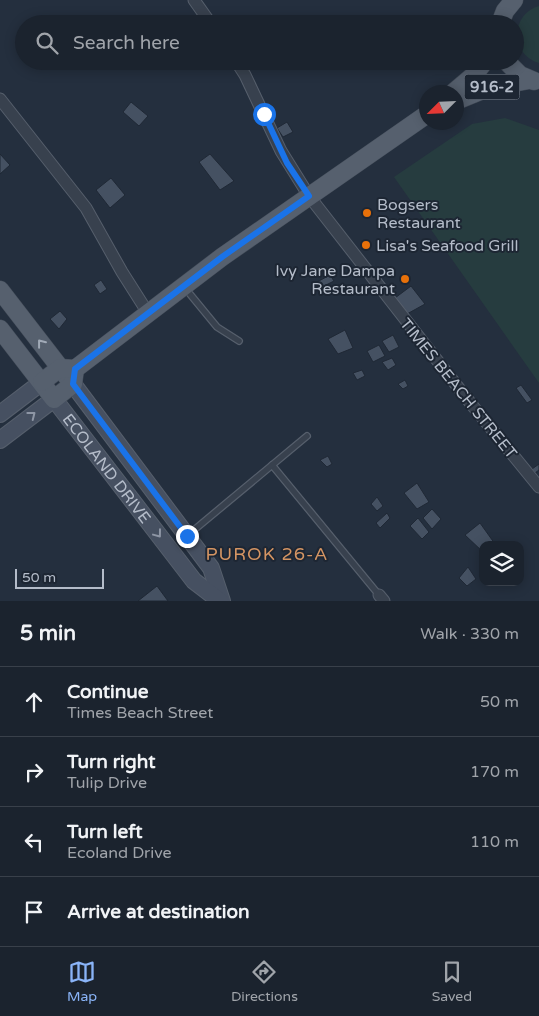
<!DOCTYPE html>
<meta charset="utf-8">
<style>
:root{--surface:#1b232e;--page:#242b36;--text:#f1f3f6;--muted:#a0a4aa;--line:#39404a;--accent:#8ab4f8}
body{margin:0;font-family:"Varela Round",sans-serif;background:var(--page);color:var(--text)}
.controls{position:absolute;right:15px;bottom:15px;display:grid;overflow:hidden;border-radius:10px;box-shadow:0 2px 12px #0003}
.controls button{width:45px;height:45px;display:grid;place-items:center;padding:0;border:0;border-bottom:1px solid var(--line);background:var(--surface);color:var(--text);font:25px sans-serif}
.compass{position:absolute;left:419px;top:85px;width:45px;height:45px;border-radius:50%;background:var(--surface);box-shadow:0 2px 12px #0003;rotate:246deg}
.scale{position:absolute;left:15px;bottom:12px;width:89px;box-sizing:border-box;padding-left:5px;border:2px solid #b4bcc9;border-top:0;font-size:14px;line-height:18px;white-space:nowrap;color:#b4bcc9;-webkit-text-stroke:4px #1d2633;paint-order:stroke}
.stop{position:absolute;width:15px;height:15px;margin:-11px;border:4px solid #1a73e8;border-radius:50%;background:#fff}
.stop.end{background:#1a73e8;border-color:#fff;box-shadow:0 1px 5px #0008}
.list{margin:0;padding:0;list-style:none}
h2{display:flex;justify-content:space-between;align-items:center;height:65px;margin:0;padding:0 20px;font-size:21px}
h2 small{font-size:16px;font-weight:400;color:var(--muted)}
.list li{display:grid;grid-template-columns:32px 1fr auto;gap:15px;align-items:center;box-sizing:border-box;height:70px;padding:0 20px;border-top:1px solid var(--line)}
.list b{display:block;font-size:19px;white-space:nowrap}
.list p{margin:0;font-size:16px;white-space:nowrap;color:var(--muted)}
.list em{font-size:16px;font-style:normal;color:var(--muted)}
.icon{flex:none;width:28px;height:28px;fill:none;stroke:currentColor;stroke-width:2;stroke-linecap:round;stroke-linejoin:round}
.map{position:relative;flex:none;width:539px;height:601px;overflow:hidden}
.search{position:absolute;background:var(--surface);box-shadow:0 2px 12px #0003;left:15px;right:15px;top:15px;height:55px;display:flex;align-items:center;gap:12px;box-sizing:border-box;padding:0 18px;border-radius:28px;color:var(--muted);font-size:19px}
.sheet{height:345px;background:var(--surface)}
nav{display:flex;justify-content:space-around;align-items:center;box-sizing:border-box;height:70px;border-top:1px solid var(--line);background:var(--surface);font-size:14px;color:var(--muted)}
nav a{display:grid;justify-items:center;gap:2px}
nav .on{color:var(--accent)}
.map>svg:first-child{display:block}
</style>
<div class="map">
<svg width="539" height="601" viewBox="0 0 539 601">
<rect width="100%" height="100%" fill="#242f3e"/>
<g fill="#263c3f">
<path d="M 539,6 L 539,63 C 510,55 510,14 539,6 Z"/>
<polygon points="505,118 539,130 539,383 394,177 472,124"/>
</g>
<g fill="#455162" stroke="#1f2835">
<polygon points="131,102 148,116 139,126 123,112"/>
<polygon points="287,122 293,132 283,137 277,128"/>
<polygon points="0,154 10,165 0,174"/>
<polygon points="210,154 234,181 220,190 199,162"/>
<polygon points="111,178 125,195 110,208 96,190"/>
<polygon points="330,275 334,281 320,288 317,282"/>
<polygon points="101,280 107,289 100,294 94,285"/>
<polygon points="411,286 425,304 407,314 395,298"/>
<polygon points="60,311 67,319 59,329 50,319"/>
<polygon points="345,330 353,348 338,354 328,339"/>
<polygon points="393,335 399,347 389,352 382,341"/>
<polygon points="379,345 385,356 373,362 367,351"/>
<polygon points="392,358 396,365 388,370 382,362"/>
<polygon points="362,370 365,376 357,380 353,373"/>
<polygon points="405,380 408,386 403,389 398,384"/>
<polygon points="521,385 532,400 527,403 516,388"/>
<polygon points="328,456 332,464 327,467 320,460"/>
<polygon points="539,464 539,470 535,473 532,469"/>
<polygon points="417,483 429,502 417,509 404,493"/>
<polygon points="377,497 383,506 377,511 371,504"/>
<polygon points="432,509 441,519 432,529 423,518"/>
<polygon points="387,513 390,518 380,528 376,523"/>
<polygon points="418,518 429,532 422,539 410,526"/>
<polygon points="480,523 495,544 483,545 483,552 465,535"/>
<polygon points="468,567 476,579 467,586 459,578"/>
<polygon points="157,586 168,601 138,601"/>
</g>
<g fill="none" stroke-linecap="round" stroke-linejoin="round">
<defs>
<g id="service">
<polyline points="185,288 217,327 239,341"/>
<polyline points="272,465 379,595"/>
<polyline points="188,535 307,436"/>
</g>
<g id="minor">
<polyline points="194,0 211,24"/>
<polyline points="236,61 245,75 281,151 309,196 472,405 539,487"/>
<polyline points="0,99 86,208 122,272 148,313"/>
<polyline points="379,595 384,601"/>
</g>
<g id="secondary">
<polyline points="73,384 211,568 222,601"/>
<polyline points="0,414 42,382"/>
<path id="s1" d="M 0,440 L 54,399 L 194,581 L 220,601"/>
</g>
<g id="primary">
<polyline points="500,24 505,11 514,0"/>
<polyline points="506,61 520,75 534,81"/>
<polyline points="454,92 474,75 485,61"/>
<polyline points="456,101 490,87 529,80"/>
<polyline points="0,290 68,378"/>
<polyline points="0,329 54,399 73,384 75,369"/>
<polyline points="42,382 60,368 75,369 222,257 426,115"/>
</g>
</defs>
<use href="#service" stroke="#565f6c" stroke-width="8"/>
<use href="#minor" stroke="#565f6c" stroke-width="13"/>
<use href="#secondary" stroke="#565f6c" stroke-width="18"/>
<use href="#primary" stroke="#414a57" stroke-width="19"/>
<use href="#service" stroke="#38414e" stroke-width="5.5"/>
<use href="#minor" stroke="#38414e" stroke-width="11"/>
<use href="#secondary" stroke="#465061" stroke-width="16"/>
<use href="#primary" stroke="#56606e" stroke-width="18"/>
</g>
<defs><path id="oneway-chevron" d="M-2-3.5L2.5 0L-2 3.5" fill="none" stroke-width="1.6" stroke-linecap="round" stroke-linejoin="round" transform="scale(1.25)"/></defs>
<use stroke="#a1aab7" href="#oneway-chevron" transform="translate(41 343) rotate(-128)"/>
<g stroke="#8e96a5">
<use href="#oneway-chevron" transform="translate(32 415) rotate(-38)"/>
<use href="#oneway-chevron" transform="translate(158 534) rotate(53)"/>
</g>
<g fill="none" stroke-linecap="round" stroke-linejoin="round">
<polyline stroke="#1a73e8" stroke-width="6" points="187,536 73,384 75,369 222,257 309,196 287,163 264,114"/>
</g>
<g fill="#e8710a" stroke="#1d2633" stroke-width="2">
<circle cx="367" cy="213" r="5"/>
<circle cx="366" cy="245" r="5"/>
<circle cx="405" cy="279" r="5"/>
</g>
<g text-anchor="middle" stroke-width="4" stroke-linejoin="round" paint-order="stroke">
<rect fill="#1d2633" stroke="#878f9c" stroke-width="1" x="464.5" y="74.5" width="55" height="25" rx="4"/>
<g font-size="15" font-weight="bold" fill="#b4bcc9">
<text x="492" y="92">916-2</text>
</g>
<g font-size="16" fill="#b4bcc9" stroke="#1d2633" text-anchor="start">
<text x="377" y="210">Bogsers<tspan x="377" dy="18">Restaurant</tspan></text>
<text x="376" y="251">Lisa's Seafood Grill</text>
<text x="395" y="276" text-anchor="end">Ivy Jane Dampa<tspan x="395" dy="18">Restaurant</tspan></text>
</g>
<g font-size="16" fill="#b4bcc9" stroke="#1d2633">
<text transform="translate(459 388) rotate(51)" y="6">TIMES BEACH STREET</text>
<text dy="6" stroke="none"><textPath href="#s1" startOffset="155">ECOLAND DRIVE</textPath></text>
</g>
<g font-size="18" letter-spacing="1" fill="#d59563" stroke="#1d2633">
<text x="267" y="560">PUROK 26-A</text>
</g>
</g>
</svg>
<div class="controls">
<button><svg class="icon" aria-label="layers" viewBox="0 0 24 24"><path d="M12 4l9 5-9 5-9-5zM3 14l9 5 9-5"/></svg></button>
</div>
<svg class="compass" viewBox="-18 -18 36 36"><path d="M0-13l5 13h-10z" fill="#e53935"/><path d="M0 13l5-13h-10z" fill="#a0a4aa"/></svg>
<div class="scale">50 m</div>
<div class="stop" style="left:264px;top:114px"></div>
<div class="stop end" style="left:187px;top:536px"></div>
<div class="search"><svg class="icon" aria-label="search" viewBox="0 0 24 24"><circle cx="10" cy="10" r="6"/><path d="M15 15l6 6"/></svg>Search here</div>
</div>
<section class="sheet">
<h2>5 min<small>Walk · 330 m</small></h2>
<ul class="list">
<li><svg class="icon" aria-label="ahead" viewBox="0 0 24 24"><path d="M12 20V5M6 11l6-6 6 6"/></svg><div><b>Continue</b><p>Times Beach Street</p></div><em>50 m</em></li>
<li><svg class="icon" aria-label="right" viewBox="0 0 24 24"><path d="M7 20v-9h11M14 6l5 5-5 5"/></svg><div><b>Turn right</b><p>Tulip Drive</p></div><em>170 m</em></li>
<li><svg class="icon" aria-label="left" viewBox="0 0 24 24"><path d="M17 20v-9H6M10 6l-5 5 5 5"/></svg><div><b>Turn left</b><p>Ecoland Drive</p></div><em>110 m</em></li>
<li><svg class="icon" aria-label="arrive" viewBox="0 0 24 24"><path d="M6 21V4h12l-3 4 3 4H6"/></svg><div><b>Arrive at destination</b></div></li>
</ul>
</section>
<nav>
<a class="on"><svg class="icon" aria-label="map" viewBox="0 0 24 24"><path d="M3 6l6-2 6 2 6-2v14l-6 2-6-2-6 2zM9 4v14M15 6v14"/></svg>Map</a>
<a><svg class="icon" aria-label="directions" viewBox="0 0 24 24"><path d="M12 3l9 9-9 9-9-9zM9 14v-3h6M13 9l2 2-2 2"/></svg>Directions</a>
<a><svg class="icon" aria-label="saved" viewBox="0 0 24 24"><path d="M7 4h10v16l-5-4-5 4z"/></svg>Saved</a>
</nav>
